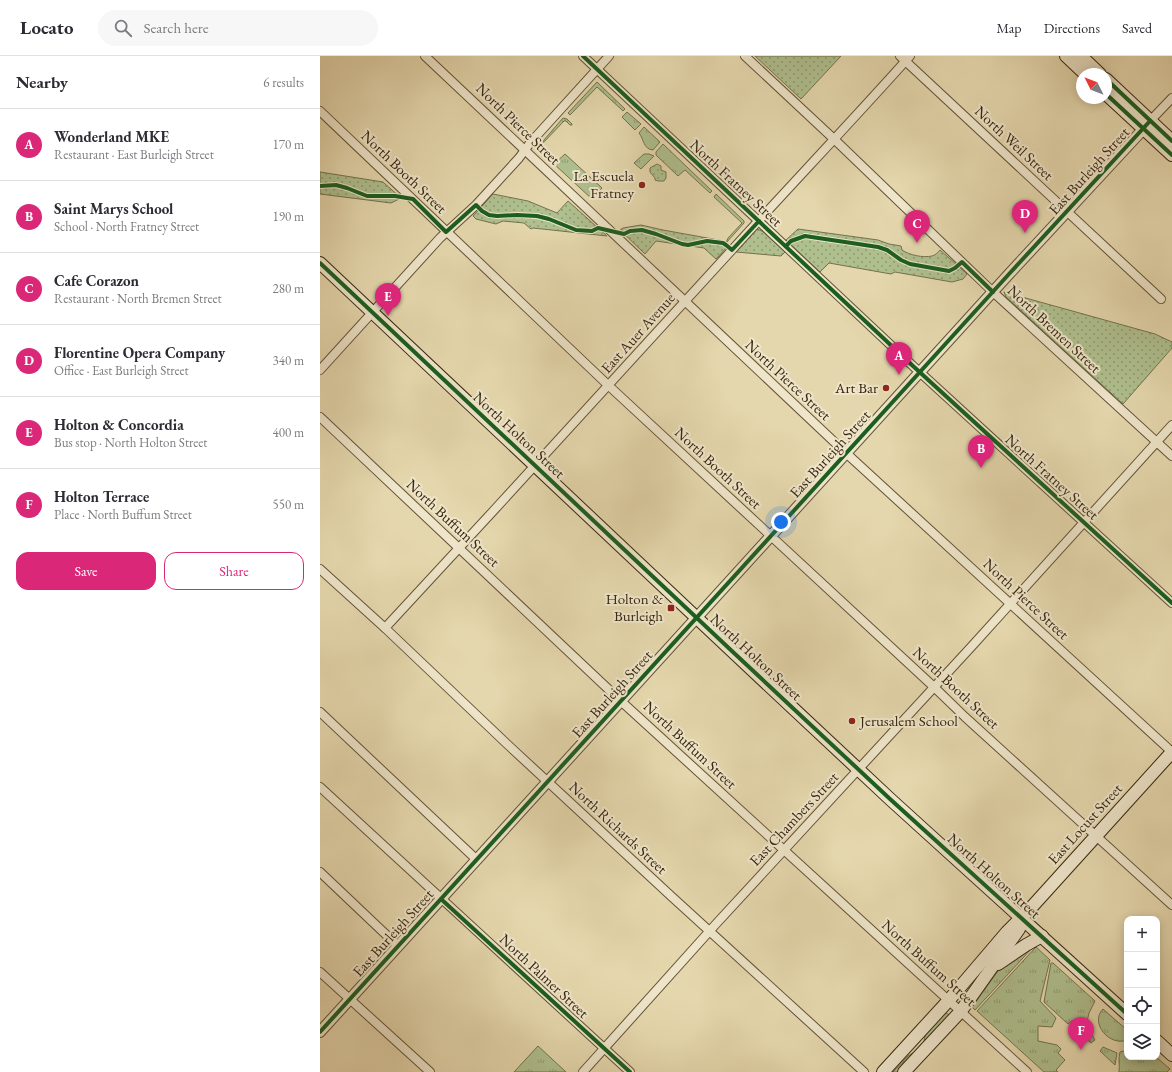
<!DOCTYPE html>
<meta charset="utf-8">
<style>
:root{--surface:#fff;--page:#f7f7f7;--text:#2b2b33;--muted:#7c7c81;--line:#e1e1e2;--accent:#db2777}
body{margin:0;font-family:"EB Garamond",serif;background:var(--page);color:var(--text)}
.controls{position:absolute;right:12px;bottom:12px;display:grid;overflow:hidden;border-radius:8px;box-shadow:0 2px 10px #0003}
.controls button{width:36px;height:36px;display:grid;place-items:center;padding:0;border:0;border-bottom:1px solid var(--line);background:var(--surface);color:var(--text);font:20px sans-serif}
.compass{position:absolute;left:756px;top:12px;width:36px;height:36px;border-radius:50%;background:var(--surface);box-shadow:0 2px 10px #0003;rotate:312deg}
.you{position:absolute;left:461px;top:466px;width:14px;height:14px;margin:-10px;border:3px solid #fff;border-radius:50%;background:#1a73e8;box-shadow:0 0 0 6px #1a73e833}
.badge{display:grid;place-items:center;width:26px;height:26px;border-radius:50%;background:var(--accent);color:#fff;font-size:13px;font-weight:700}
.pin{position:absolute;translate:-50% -33px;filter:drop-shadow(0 1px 2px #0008)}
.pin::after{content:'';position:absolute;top:21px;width:14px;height:12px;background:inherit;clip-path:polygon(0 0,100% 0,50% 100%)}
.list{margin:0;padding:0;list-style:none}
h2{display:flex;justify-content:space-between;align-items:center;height:52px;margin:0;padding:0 16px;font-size:17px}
h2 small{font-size:13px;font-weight:400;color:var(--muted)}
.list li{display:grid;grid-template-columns:26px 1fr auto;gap:12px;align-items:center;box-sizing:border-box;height:72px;padding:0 16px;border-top:1px solid var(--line)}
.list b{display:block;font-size:15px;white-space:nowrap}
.list p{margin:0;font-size:13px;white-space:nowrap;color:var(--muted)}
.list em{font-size:13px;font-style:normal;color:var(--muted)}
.actions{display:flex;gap:8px;padding:12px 16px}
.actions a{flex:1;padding:9px 0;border:1px solid var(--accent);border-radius:12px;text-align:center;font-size:14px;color:var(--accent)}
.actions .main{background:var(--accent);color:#fff}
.icon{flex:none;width:22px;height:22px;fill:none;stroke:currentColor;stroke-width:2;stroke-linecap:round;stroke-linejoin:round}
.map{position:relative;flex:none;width:852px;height:1016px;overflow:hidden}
header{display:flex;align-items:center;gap:24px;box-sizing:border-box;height:56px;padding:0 20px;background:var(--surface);border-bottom:1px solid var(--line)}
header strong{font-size:19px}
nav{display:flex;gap:22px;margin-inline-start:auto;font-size:14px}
.search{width:280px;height:36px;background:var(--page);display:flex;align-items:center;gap:10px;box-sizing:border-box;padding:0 14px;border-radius:22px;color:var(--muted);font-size:15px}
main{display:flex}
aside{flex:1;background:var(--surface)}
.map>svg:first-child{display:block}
</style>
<header>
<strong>Locato</strong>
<div class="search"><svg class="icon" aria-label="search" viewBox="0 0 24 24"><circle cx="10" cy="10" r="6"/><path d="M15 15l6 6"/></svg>Search here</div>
<nav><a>Map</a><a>Directions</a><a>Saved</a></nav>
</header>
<main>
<aside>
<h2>Nearby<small>6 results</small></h2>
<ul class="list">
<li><span class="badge">A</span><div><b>Wonderland MKE</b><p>Restaurant · East Burleigh Street</p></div><em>170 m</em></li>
<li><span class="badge">B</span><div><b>Saint Marys School</b><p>School · North Fratney Street</p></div><em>190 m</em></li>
<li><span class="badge">C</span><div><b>Cafe Corazon</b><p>Restaurant · North Bremen Street</p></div><em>280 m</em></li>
<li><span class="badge">D</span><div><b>Florentine Opera Company</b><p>Office · East Burleigh Street</p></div><em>340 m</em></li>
<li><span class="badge">E</span><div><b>Holton &amp; Concordia</b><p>Bus stop · North Holton Street</p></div><em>400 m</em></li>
<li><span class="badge">F</span><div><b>Holton Terrace</b><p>Place · North Buffum Street</p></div><em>550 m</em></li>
</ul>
<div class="actions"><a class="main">Save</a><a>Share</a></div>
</aside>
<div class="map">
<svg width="852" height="1016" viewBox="0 0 852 1016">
<defs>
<pattern id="grass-tufts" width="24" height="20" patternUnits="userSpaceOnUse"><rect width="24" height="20" fill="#afbf8e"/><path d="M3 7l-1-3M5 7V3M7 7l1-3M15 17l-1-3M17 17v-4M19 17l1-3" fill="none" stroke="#8f9b72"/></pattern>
<pattern id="park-dots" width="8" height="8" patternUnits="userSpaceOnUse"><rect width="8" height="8" fill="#afbf8e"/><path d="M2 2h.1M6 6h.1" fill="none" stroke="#8f9b72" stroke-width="1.8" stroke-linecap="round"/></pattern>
</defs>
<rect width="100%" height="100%" fill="#e5d7ad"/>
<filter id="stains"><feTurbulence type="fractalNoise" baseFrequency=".005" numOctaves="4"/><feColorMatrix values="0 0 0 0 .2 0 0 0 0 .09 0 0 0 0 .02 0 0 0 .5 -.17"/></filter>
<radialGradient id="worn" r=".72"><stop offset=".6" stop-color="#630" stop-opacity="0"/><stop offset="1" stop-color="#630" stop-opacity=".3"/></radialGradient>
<g fill="url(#grass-tufts)" stroke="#74724e">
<polygon points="277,26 305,53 303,55 301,53 277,31 250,59 248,57"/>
<polygon points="307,56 321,68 315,74 302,61"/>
<polygon points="243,62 247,63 252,68 252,69 250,69 246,65 244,65 222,88 225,91 222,96 217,92"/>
<path d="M 324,71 L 340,86 L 333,94 C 323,93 324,83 319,77 Z"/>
<polygon points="343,88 392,135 390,137 365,114 358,120 336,99 336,96"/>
<polygon points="245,98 282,132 272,143 234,108"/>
<polygon points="324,98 329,98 334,100 321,113 314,107"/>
<polygon points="396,138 424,165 424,167 406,187 408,182 422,167 394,141"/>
<polygon points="714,890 655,954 652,951 678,915 685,908"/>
<polygon points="716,891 730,904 720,945 736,962 732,971 718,970 718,985 737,989 741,993 738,997 745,1004 736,1014 738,1016 724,1016 657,955"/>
<polygon points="731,907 733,907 775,945 769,957 767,966 752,965 748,968 724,946"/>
<path d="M 783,953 L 807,974 L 807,984 C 790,991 769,967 783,953 Z"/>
<path d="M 626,957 L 629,959 L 627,964 L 604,986 C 604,976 617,961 626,957 Z"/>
<polygon points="752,968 767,970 775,984 771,987 754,972 753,973 751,971"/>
<polygon points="218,990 246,1016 194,1016"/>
<polygon points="783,991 797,997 795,1009 780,995"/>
<path d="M 807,994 L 807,1001 L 836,1001 L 850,1013 L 847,1016 L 799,1016 C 800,1009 798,1002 800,996 Z"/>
<polygon points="593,997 595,998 580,1016 573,1016 588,1000"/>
</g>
<g fill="url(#park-dots)" stroke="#74724e">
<polygon points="435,0 521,0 481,43"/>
<polygon points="337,108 341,110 341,114 346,116 346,122 344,125 338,125 335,124 335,122 330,116 330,112"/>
<polygon points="0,116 63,126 81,142 71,147 0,138"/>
<polygon points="173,138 208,145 237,157 248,145 287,180 213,172 211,173 204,167 183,165 176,168 156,163 153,160"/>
<polygon points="321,169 343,174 404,185 409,189 396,203 384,192 336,185 325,198 300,174 303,172"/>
<polygon points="437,173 442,175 465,196 461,200 416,196"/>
<path d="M 478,173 L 558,184 L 569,188 L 581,190 L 582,194 C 589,199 603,202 612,200 C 616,199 618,196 620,194 L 647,218 L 643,223 L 632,226 L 575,216 L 571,218 L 509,207 L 500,216 L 466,184 Z"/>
<polygon points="684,236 835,278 852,286 852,292 803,348 686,241"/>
</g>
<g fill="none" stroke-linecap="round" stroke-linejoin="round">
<defs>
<g id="minor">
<polyline points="105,0 526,397 852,696"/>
<polyline points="263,0 593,310 852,547"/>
<polyline points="425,0 515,84 673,236 852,400"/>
<polyline points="580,0 841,243"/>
<polyline points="0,55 289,330 614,631 645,661 852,849"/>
<polyline points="830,65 852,42"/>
<polyline points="0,314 120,182 156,149 199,102 210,87 289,0"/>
<path d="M 0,361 C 101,456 201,552 303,647 C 437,771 573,892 707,1016"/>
<polyline points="0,513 65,572 187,688 351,840 544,1016"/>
<path d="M 65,572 C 181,447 296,322 411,195 C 470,130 531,66 590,0"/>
<polyline points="0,656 157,804"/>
<polyline points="0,731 310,1016"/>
<polyline points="0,816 78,890"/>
<polyline points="0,916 110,1016"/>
<polyline points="263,1016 395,869 652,590 852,369"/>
</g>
<polyline id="tertiary" points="0,976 689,218 829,67"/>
<g id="secondary">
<polyline points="746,0 765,18"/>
<polyline points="761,0 780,18"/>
<polyline points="786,23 852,85"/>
<polyline points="786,38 852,99"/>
<polyline points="0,207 414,597 570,743 807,958"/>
<polyline points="678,908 706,889 722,880"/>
<polyline points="837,985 852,999"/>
<polyline points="563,1016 629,944 687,876 709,854 852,696"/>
<polyline points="584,1016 641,955 699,873 700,867"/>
</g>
</defs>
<use href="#minor" stroke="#635236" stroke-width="10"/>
<use href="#tertiary" stroke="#635236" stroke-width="12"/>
<use href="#secondary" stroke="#38260e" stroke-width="14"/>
<use href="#minor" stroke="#eee5ca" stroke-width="8"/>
<use href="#tertiary" stroke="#eee5ca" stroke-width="10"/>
<use href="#secondary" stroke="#eee5ca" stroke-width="12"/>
<defs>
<g id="cycleway">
<polyline points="263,0 593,310 852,547"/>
<polyline points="786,23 852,85"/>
<polyline points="786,38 852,99"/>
<polyline points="0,130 16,129 27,132 47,140 75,140 93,143 126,176 156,149 162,155 169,159 177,160 197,159 217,160 229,163 256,174 272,175 278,172 304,178 310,175 322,174 336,178 362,188 368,189 387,185 403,187 406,189 412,194 439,165"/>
<polyline points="466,190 471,185 485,180 558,191 567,194 581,204 590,208 629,215 635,212 642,206 673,236"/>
<polyline points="0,207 414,597 570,743 807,958"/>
<polyline points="121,843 310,1016"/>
<polyline points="0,976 689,218 830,65"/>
</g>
</defs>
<use href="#cycleway" stroke="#eee5ca" stroke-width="6"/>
<use href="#cycleway" stroke="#1b5e20" stroke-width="4"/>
</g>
<g fill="#8f2418" stroke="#eee5ca" stroke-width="1.5">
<circle cx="322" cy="129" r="4"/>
<circle cx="566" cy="332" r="4"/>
<rect x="347" y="548" width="8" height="8" rx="2"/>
<circle cx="532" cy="665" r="4"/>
</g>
<g text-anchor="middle" stroke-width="4" stroke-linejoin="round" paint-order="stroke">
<g font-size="15" fill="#38260e" stroke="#eee5ca">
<text transform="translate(198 68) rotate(44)" y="5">North Pierce Street</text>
<text transform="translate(694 87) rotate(43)" y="5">North Weil Street</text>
<text transform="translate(769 115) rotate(-48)" y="5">East Burleigh Street</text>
<text transform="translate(84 116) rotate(44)" y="5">North Booth Street</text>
<text transform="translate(416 127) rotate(43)" y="5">North Fratney Street</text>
<text transform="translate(734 273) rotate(43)" y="5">North Bremen Street</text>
<text transform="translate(318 277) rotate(-48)" y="5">East Auer Avenue</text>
<text transform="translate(468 324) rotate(43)" y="5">North Pierce Street</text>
<text transform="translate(199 379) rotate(43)" y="5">North Holton Street</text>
<text transform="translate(510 398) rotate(-48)" y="5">East Burleigh Street</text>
<text transform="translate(398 412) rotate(43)" y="5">North Booth Street</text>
<text transform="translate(732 421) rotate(42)" y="5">North Fratney Street</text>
<text transform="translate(133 467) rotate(43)" y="5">North Buffum Street</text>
<text transform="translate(706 543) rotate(43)" y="5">North Pierce Street</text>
<text transform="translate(436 601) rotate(43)" y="5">North Holton Street</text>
<text transform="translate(636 632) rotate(43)" y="5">North Booth Street</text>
<text transform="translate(292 638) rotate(-48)" y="5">East Burleigh Street</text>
<text transform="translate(370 689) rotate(43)" y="5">North Buffum Street</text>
<text transform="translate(474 763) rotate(-47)" y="5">East Chambers Street</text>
<text transform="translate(765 768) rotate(-48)" y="5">East Locust Street</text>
<text transform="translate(298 772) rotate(43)" y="5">North Richards Street</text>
<text transform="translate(674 820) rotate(42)" y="5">North Holton Street</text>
<text transform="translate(73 877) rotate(-48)" y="5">East Burleigh Street</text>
<text transform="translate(609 907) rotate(42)" y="5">North Buffum Street</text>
<text transform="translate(224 920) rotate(43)" y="5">North Palmer Street</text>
</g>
<g font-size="15" fill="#38260e" stroke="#eee5ca" text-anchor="end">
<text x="314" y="125">La Escuela<tspan x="314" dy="17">Fratney</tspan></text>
<text x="558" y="337">Art Bar</text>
<text x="343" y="548">Holton &amp;<tspan x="343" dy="17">Burleigh</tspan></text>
<text x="540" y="670" text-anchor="start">Jerusalem School</text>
</g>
</g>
<rect width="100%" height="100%" filter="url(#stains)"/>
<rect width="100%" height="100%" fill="url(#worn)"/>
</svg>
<div class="controls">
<button>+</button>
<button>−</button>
<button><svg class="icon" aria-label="locate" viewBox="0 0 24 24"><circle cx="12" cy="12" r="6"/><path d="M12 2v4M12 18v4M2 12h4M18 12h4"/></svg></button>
<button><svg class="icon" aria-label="layers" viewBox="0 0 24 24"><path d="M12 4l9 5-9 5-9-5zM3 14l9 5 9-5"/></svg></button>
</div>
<svg class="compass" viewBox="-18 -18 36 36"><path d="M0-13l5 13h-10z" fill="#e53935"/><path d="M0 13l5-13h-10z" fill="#7c7c81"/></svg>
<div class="you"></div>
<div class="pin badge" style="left:579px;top:319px">A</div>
<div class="pin badge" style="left:661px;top:412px">B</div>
<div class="pin badge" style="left:597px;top:187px">C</div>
<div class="pin badge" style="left:705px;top:177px">D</div>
<div class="pin badge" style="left:68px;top:260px">E</div>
<div class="pin badge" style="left:761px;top:994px">F</div>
</div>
</main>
